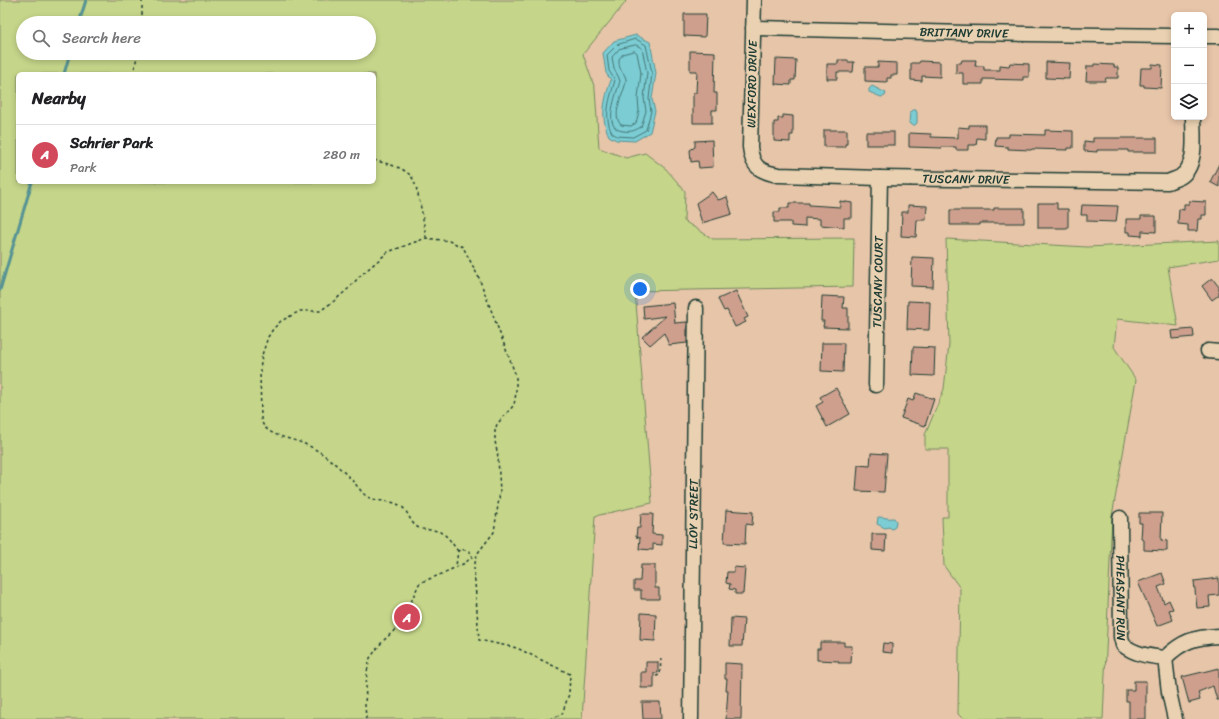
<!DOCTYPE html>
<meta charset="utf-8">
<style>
:root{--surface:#fff;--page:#f6f6f6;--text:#202124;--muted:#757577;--line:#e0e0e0;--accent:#d1495b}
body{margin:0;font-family:Sriracha,sans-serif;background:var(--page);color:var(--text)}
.controls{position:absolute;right:12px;top:12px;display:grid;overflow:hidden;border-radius:6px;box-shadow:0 2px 6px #0003}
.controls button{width:36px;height:36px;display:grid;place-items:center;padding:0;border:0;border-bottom:1px solid var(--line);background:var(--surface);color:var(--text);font:20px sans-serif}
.you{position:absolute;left:640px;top:289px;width:14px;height:14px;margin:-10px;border:3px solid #fff;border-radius:50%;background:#1a73e8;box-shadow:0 0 0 6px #1a73e833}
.badge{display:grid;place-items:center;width:26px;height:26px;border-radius:50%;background:var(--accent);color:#fff;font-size:13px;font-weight:700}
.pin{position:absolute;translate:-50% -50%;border:2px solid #fff;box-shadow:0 1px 4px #0006}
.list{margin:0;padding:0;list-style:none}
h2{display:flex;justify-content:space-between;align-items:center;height:52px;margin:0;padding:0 16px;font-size:17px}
h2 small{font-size:13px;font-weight:400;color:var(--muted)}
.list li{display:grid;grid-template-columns:26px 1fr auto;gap:12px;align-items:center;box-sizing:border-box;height:60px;padding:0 16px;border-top:1px solid var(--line)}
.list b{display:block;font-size:15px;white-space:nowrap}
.list p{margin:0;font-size:13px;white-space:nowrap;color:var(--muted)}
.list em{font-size:13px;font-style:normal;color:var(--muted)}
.icon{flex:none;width:22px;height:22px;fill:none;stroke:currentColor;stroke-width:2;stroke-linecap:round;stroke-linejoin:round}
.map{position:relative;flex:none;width:1219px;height:719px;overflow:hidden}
.search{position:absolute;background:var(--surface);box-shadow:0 2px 6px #0003;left:16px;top:16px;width:360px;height:44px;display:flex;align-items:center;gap:10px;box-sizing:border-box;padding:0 14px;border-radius:22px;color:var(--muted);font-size:15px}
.panel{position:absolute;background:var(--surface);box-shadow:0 2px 6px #0003;left:16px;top:72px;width:360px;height:112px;border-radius:6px}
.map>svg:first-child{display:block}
</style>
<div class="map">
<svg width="1219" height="719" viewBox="0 0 1219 719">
<rect width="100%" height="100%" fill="#e7c5a9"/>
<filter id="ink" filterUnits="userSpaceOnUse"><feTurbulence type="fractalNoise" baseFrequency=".025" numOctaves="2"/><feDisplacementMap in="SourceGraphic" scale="8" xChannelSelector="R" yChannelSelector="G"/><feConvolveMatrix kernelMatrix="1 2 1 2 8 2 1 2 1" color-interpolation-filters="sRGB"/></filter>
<g filter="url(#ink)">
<g fill="#c5d589" stroke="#72895e" fill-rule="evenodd">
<path d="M 0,0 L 626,0 L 625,3 L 583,54 L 595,89 L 599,148 L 626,158 L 645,153 L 666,169 L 685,191 L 684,221 L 713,239 L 854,238 L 853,287 L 635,291 L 652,503 L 595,516 L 582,719 L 0,719 ZM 23,23 L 369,23 L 369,53 L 23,53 ZM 18,74 L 374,74 L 374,182 L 18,182 Z"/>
<polygon points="946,239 1087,247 1219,241 1219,259 1168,267 1178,326 1117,319 1114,347 1136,380 1112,516 1103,719 963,719 958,714 960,588 944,566 942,517 948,517 948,449 925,449 925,435 944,389 949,344"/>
</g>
<g fill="#7bccd4" stroke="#569394">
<path d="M 636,35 L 650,42 L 656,73 L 652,99 L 655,111 L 650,132 L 635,141 L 616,140 L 609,136 C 600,117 604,100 611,80 L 606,73 L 603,53 L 614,41 Z"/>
<polygon points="872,86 886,93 885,96 881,97 869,92 869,89"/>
<polygon points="912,110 916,110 917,113 917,123 915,125 911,125 909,123 910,112"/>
<path d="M 878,517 C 884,517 888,519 894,518 L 896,521 L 895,527 L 892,529 L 889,527 L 885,528 L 877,524 Z"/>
</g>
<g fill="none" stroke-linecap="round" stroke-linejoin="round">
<g stroke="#447674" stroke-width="1">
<path d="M 636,39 L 646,45 L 652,73 L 649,99 L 651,111 L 646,130 L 633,137 L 617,136 L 612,133 C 603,115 610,99 615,80 L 609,71 L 607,55 L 617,45 Z"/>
<path d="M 636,45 L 642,48 L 647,73 L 644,98 L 646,111 L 641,127 C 634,131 631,132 623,131 C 601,129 617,93 620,81 L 618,76 L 614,69 L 612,57 L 619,49 Z"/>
<path d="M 635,51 L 637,53 L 641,73 L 638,98 L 639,111 L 636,123 L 631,126 L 621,125 C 610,113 626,92 626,79 C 625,74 622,72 620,68 C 619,65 619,62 619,59 L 623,54 Z"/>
</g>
<g stroke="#569394" stroke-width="3">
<polyline points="79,23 86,0"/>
<polyline points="64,74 70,53"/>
<polyline points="0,290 32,182"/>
</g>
</g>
<g fill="#ce9f8d" stroke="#1f3d34">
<polygon points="684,14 706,14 705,37 684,36"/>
<polygon points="690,51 715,52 714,93 717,93 717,110 712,110 712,123 693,123 693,93 696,93 697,71 690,71"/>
<polygon points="776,59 796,60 795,80 791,80 791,85 775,84"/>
<polygon points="838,60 848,60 848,62 854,62 853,72 837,72 837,79 827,79 827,64 838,64"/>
<polygon points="962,60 976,60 975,66 984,66 984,70 1000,70 1000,65 1009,66 1010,63 1029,64 1029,77 1023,77 1023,80 983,79 983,84 963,84 963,73 956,73 956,63 961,63"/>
<polygon points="920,61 940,62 940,77 922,76 922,81 911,80 911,63 919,63"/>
<polygon points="878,62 897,63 897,75 891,75 891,78 887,78 887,82 865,81 865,67 878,67"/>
<polygon points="1046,62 1070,63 1069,79 1046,78"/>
<polygon points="1094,64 1114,65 1114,67 1118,67 1118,78 1106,78 1105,81 1086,81 1087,66 1094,66"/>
<polygon points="1152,64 1162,65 1161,88 1144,87 1144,85 1140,85 1141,68 1152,68"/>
<polygon points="783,115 793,116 793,135 790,135 790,142 774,141 774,122 778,122 778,118 783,118"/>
<polygon points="969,125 985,125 985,139 977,138 976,145 968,145 968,150 956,150 956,147 942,147 942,148 909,147 909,133 931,134 931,137 958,138 958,127 969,128"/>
<polygon points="824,130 847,130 847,144 845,144 845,147 824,147"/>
<polygon points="1045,130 1073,131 1073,148 1068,148 1068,150 1032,149 1031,150 1008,149 1008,147 995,146 996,137 1009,137 1009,134 1045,135"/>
<rect x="866" y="132" width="28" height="13"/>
<polygon points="1093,138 1157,138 1157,152 1128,152 1128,150 1097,150 1097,152 1084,151 1084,141 1093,142"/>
<polygon points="712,140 713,167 699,168 698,161 691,162 690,150 695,147 695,141"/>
<polygon points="1219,164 1219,187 1210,182"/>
<polygon points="712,192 718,200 727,197 732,214 702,223 696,203"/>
<polygon points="840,201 852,203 852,218 844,218 844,227 820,225 820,219 805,218 805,227 791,226 791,222 774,222 774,212 780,212 780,208 789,208 789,203 809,203 809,205 840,207"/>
<polygon points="1189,201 1206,202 1206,215 1202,215 1202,219 1198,219 1197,231 1188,231 1188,225 1178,224 1179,209 1184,210 1184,204 1189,204"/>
<polygon points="1038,203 1057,203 1057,209 1068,209 1068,228 1038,228"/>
<polygon points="908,205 927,206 926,220 917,220 916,237 901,236 902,212 908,212"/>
<polygon points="1082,205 1118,206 1116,222 1087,221 1087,215 1081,215"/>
<polygon points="994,208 1024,208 1024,223 980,223 980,225 950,225 950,210 994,210"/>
<polygon points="1141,216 1156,216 1156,232 1142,231 1142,236 1130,235 1130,232 1126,232 1126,219 1141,219"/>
<polygon points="912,257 934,258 933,287 911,286"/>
<polygon points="1212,278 1219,287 1219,295 1212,300 1202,286"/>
<polygon points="736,291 748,317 744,319 746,322 735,327 727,310 724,311 718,299"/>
<polygon points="822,296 844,297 843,308 848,308 848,328 823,327 824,321 821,321"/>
<polygon points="908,301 930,302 929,330 907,329"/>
<polygon points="673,303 675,323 687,322 687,343 669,345 664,333 650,345 642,337 666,316 644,319 643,306"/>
<polygon points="1193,329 1194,337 1172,339 1171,331"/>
<polygon points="822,343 844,343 843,372 821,371"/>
<polygon points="913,347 935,348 934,376 912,375"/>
<polygon points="836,388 850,414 827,427 816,406 823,402 820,397"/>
<polygon points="916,393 934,399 925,426 901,418 908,399 913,401"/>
<polygon points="871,453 887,454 884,492 856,491 858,465 870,466"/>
<polygon points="726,510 753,512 752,525 746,524 745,544 724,543"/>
<polygon points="1139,513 1162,513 1161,540 1167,541 1167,551 1144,550 1144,540 1141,539 1142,523 1139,523"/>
<polygon points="641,514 653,514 652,534 662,535 662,545 653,544 653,550 639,549 640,538 636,537 637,528 640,528"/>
<polygon points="872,534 886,534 885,551 872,550"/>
<polygon points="641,565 655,565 655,588 659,588 659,599 641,599 641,590 634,590 634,581 640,581"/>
<polygon points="734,567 745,568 743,594 735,594 735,590 729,589 730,584 726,583 727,572 734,572"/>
<polygon points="1162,573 1166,584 1158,587 1164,603 1169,600 1173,609 1169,610 1173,620 1157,626 1138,582"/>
<polygon points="1219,578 1219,595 1209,596 1210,607 1197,608 1194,581"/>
<polygon points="641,613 656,614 655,641 640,640"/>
<polygon points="731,618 744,619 742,646 730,646"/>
<polygon points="820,642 844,642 844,646 852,646 851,663 839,663 839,661 817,660 817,649 820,649"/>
<polygon points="883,643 892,644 892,653 882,652"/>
<polygon points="646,662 658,662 658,673 654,673 654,688 641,688 641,672 646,672"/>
<polygon points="725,663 742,664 741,719 726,719 728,690 726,690 727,679 725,679"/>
<polygon points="1219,668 1219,700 1217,700 1213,686 1198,692 1200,700 1189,703 1182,677"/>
<polygon points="1134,681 1146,681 1146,719 1129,719 1129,701 1126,701 1126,690 1134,690"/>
<polygon points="642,702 660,702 661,719 643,719"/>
</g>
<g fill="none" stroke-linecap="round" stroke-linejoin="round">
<defs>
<g id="minor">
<path id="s1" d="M 754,0 L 750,147 C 752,168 761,172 779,175 L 880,178 L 1168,182 C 1172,180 1176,179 1180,177 C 1198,166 1193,135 1193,117"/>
<path id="s2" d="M 753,28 L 968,33 L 1174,36"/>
<polyline points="1204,36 1219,36"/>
<polyline points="1208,351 1219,352"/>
<path id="s3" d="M 876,385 L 880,178"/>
<path id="s4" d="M 1120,518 L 1121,637 L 1123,645 C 1136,655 1149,656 1165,658 C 1182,641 1195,637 1219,636"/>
<polyline points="1165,658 1169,692 1175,719"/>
<path id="s5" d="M 691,719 L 696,308"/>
</g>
</defs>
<use href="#minor" stroke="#1f3d34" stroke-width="17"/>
<g stroke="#1f3d34" stroke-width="1.5" stroke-dasharray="3 3" stroke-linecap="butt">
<polyline points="142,0 142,23"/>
<polyline points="133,74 138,53"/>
<path d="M 374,160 C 386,164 402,166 411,176 C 418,184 424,225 426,237"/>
<path d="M 458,551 C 453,545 449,537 442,533 C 434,528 423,532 416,526 C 409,521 408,509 399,505 C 388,499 375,503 365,495 C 362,493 360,489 357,486 C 343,470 322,450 302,443 C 288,437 263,436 261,418 L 260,370 L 262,355 L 268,337 L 273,329 L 281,321 L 300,311 L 320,311 L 334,301 L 348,289 L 360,276 L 388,252 L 426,238 L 449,241 L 463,247 L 479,278 L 516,376 L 516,393 L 514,405 L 497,424 L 495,431 L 495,441 L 498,457 L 500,492 L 494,532 L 477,554 L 474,568 L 479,640 L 517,648 L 570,674 L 569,694 L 562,714 L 551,719"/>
<polyline points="656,676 660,675 661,657"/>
<path d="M 366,719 L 365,704 L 367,672 L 370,658 L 382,642 L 401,624 L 419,584 L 424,581 L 437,576 L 465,563 L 472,557 L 472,554 C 468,549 464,549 458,551 L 456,566"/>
</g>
<use href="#minor" stroke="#e9d1b1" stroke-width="14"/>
</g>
</g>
<g text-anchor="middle" stroke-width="4" stroke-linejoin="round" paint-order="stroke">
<g font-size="12" fill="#1f3d34" stroke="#e9d1b1">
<text dy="4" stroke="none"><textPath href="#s2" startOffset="211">BRITTANY DRIVE</textPath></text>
<text transform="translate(752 84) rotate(-89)" y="4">WEXFORD DRIVE</text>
<text dy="4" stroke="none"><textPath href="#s1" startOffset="379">TUSCANY DRIVE</textPath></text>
<text dy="4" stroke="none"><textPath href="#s3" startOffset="103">TUSCANY COURT</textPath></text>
<text dy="4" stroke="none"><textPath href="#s5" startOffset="205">LLOY STREET</textPath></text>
<text dy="4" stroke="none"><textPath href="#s4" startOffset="80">PHEASANT RUN</textPath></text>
</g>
</g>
</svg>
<div class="controls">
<button>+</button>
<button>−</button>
<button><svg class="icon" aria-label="layers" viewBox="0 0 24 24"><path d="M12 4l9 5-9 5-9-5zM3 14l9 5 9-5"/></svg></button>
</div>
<div class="you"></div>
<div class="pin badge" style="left:407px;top:617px">A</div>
<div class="search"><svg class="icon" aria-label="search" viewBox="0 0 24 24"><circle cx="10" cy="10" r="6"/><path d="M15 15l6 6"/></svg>Search here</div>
<section class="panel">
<h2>Nearby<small></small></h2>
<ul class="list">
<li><span class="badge">A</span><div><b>Schrier Park</b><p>Park</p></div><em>280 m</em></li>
</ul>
</section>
</div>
